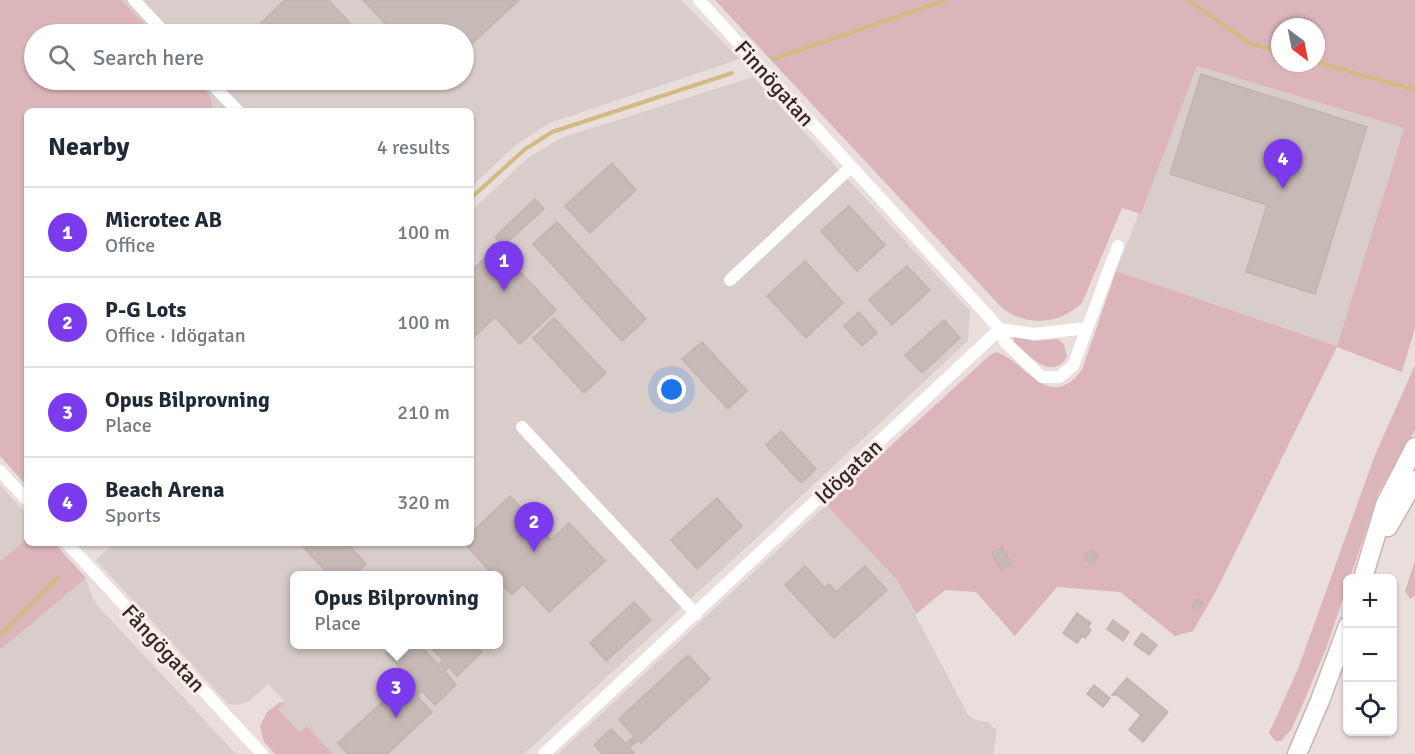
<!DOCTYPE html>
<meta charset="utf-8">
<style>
:root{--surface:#fff;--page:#f2f2f3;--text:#1f2937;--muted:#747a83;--line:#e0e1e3;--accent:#7c3aed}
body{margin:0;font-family:Signika,sans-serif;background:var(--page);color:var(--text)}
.controls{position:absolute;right:18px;bottom:18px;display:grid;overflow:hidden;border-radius:9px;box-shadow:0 2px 4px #0004}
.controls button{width:54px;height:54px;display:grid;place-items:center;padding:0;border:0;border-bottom:2px solid var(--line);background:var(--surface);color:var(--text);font:30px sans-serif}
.compass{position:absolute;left:1271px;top:18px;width:54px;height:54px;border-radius:50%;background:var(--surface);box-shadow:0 2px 4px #0004;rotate:148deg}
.you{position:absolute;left:672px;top:390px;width:21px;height:21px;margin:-15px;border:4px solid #fff;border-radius:50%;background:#1a73e8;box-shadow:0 0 0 9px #1a73e833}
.badge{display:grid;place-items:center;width:39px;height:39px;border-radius:50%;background:var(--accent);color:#fff;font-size:20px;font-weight:700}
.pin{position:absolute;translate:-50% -50px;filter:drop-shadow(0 2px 3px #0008)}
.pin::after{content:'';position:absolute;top:32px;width:21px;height:18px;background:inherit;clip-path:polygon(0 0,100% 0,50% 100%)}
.popup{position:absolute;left:290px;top:571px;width:213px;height:78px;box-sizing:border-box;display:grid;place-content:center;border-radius:9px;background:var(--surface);filter:drop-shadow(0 2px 4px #0005);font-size:20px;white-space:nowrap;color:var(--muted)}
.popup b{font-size:22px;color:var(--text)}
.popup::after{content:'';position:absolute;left:50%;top:100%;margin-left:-12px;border:12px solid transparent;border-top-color:var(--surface)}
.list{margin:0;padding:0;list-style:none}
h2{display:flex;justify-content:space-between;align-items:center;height:78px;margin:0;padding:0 24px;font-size:26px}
h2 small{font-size:20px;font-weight:400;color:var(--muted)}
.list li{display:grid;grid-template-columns:39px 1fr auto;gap:18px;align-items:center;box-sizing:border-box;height:90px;padding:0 24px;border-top:2px solid var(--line)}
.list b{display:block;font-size:22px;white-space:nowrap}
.list p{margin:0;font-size:20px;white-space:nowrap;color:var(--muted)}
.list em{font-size:20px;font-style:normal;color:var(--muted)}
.icon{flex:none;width:33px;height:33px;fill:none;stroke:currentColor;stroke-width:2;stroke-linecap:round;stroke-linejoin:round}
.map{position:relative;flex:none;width:1415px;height:754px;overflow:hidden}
.search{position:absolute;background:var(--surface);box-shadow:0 2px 4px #0004;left:24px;top:24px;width:450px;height:66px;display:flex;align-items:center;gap:15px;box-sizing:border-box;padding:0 21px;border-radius:33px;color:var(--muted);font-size:22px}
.panel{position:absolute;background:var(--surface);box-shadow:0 2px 4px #0004;left:24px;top:108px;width:450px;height:438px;border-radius:9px}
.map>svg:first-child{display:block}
</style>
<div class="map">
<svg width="1415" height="754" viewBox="0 0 1415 754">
<rect width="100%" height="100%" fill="#eadedd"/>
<g fill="#d9cdcb" fill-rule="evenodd">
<polygon points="121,0 681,0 740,59 550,123 517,144 471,187 471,111 213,111 205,88 197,80 464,80 464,34 154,34"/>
<polygon points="1197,66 1404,128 1337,346 1116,271"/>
<path d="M 753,77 L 970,311 L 968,341 L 524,754 L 333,754 L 307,726 L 299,733 L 278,709 L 285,702 L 268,684 L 249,701 L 238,705 L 228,704 L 96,560 L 114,543 L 471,543 L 471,211 L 529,157 L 561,138 ZM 294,576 L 498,576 L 498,644 L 294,644 Z"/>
<polygon points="0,485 27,515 27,538 0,562"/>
<polygon points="826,505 897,580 968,715 975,720 988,722 997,731 993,754 558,754"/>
<polygon points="86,578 91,594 97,605 236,754 0,754 0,650"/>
</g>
<g fill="#dcb5bb" fill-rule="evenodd">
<path d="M 0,0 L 121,0 L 154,34 L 34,34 L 34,80 L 197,80 C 205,88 213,99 213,111 L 27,111 L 27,486 L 0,456 Z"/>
<path d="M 715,0 L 1415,0 L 1415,328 L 1402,372 L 1337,347 L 1216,591 L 1193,631 L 1175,636 L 1120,592 L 1057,587 L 1015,636 L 976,592 L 945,590 L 916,614 L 897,580 L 826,505 L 990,355 L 996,352 C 1027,361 1048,414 1082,370 L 1116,271 L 1337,346 L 1404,128 L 1197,66 L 1141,214 L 1122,208 L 1082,303 C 1058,325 1028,327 1002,308 ZM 1280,27 L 1316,27 L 1316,63 L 1280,63 Z"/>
<path d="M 1015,336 L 1035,341 L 1058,339 L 1064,344 L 1067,357 C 1051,382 1029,355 1014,342 L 1013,337 Z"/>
<polygon points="1415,365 1415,430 1379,492 1327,646 1302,706 1291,730 1281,741 1275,741 1269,733 1298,669 1375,455"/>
<polygon points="27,538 27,543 54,543 86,578 0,650 0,562"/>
<polygon points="1415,561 1415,596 1410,599 1405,591"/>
<polygon points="280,702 285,702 278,709 299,732 307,726 333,754 275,754 264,742 260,726 267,712"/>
</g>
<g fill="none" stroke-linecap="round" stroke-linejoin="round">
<g stroke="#d2bb82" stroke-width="4">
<polyline points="1188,0 1251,44 1280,52"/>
<polyline points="773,59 946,0"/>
<polyline points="1316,62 1415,90"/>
<polyline points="471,198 524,150 552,132 732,73"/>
<polyline points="95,544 96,543"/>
<polyline points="0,635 58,577"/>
</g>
</g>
<g fill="#c7b9b5" stroke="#c3b2af" stroke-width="1.5">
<polygon points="285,0 328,0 351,24 340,34 272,34 261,23"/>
<polygon points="363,0 519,0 464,51 464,34 395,34"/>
<polygon points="1201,74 1367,127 1315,294 1246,272 1267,205 1170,174"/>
<polygon points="612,163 636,190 590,233 565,206"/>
<polygon points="535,199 544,209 503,246 495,237"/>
<polygon points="849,206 885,245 857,271 821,231"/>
<polygon points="557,222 646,319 622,341 533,244"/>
<polygon points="497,247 556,310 520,344 495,317 471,340 471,271"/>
<polygon points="805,261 843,303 806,338 767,296"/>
<polygon points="907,266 930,290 892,325 869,300"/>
<polygon points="859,312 877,333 862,346 844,326"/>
<polygon points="554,318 606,373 584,393 533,338"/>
<polygon points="944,320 960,338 922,373 905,355"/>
<polygon points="702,342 747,391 728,409 682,359"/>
<polygon points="781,431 816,469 801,483 766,445"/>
<polygon points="510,496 551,540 569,523 605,561 549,612 523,584 512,595 498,580 498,576 494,576 464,543 471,543 471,533"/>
<polygon points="717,498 742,526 697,569 671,540"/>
<polygon points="300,543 347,543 366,564 353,576 330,576"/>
<polygon points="1002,547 1012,564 1001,570 992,553"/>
<polygon points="1092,549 1098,556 1090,564 1084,558"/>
<polygon points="805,566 825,588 829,584 836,592 865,566 887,590 834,638 785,585"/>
<polygon points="1198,599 1203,603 1197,611 1192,607"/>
<polygon points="634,602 651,620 606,661 590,643"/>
<polygon points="1077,613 1091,623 1088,627 1091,630 1085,638 1082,636 1077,643 1063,633"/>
<polygon points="1113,620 1129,632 1123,641 1107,629"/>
<polygon points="1142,633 1157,645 1149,655 1134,644"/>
<polygon points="395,644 419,644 438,665 443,660 428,644 475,644 482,652 457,676 449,667 444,671 456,685 435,705 422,691 417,696 411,690 416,685 386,653"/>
<polygon points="688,655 710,679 641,743 638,740 634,744 630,740 634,736 619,719"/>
<polygon points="1127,678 1168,712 1143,742 1129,730 1141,715 1117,695 1112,695"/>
<polygon points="404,682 432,712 387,754 348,754 338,743"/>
<polygon points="1094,685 1110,698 1103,707 1087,694"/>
<polygon points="611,729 626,744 630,740 634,744 629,748 635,754 603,754 594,745"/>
</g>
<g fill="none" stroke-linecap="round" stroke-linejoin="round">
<defs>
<g id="secondary">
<polyline points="1388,527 1415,480"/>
<polyline points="1363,578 1385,505 1415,447"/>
<polyline points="1297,754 1319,703 1348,626"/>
</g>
</defs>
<use href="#secondary" stroke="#cab5b0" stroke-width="21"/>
<g stroke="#fff" stroke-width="12">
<polyline points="134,0 166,34"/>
<polyline points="699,0 1000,329 1005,342 1042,377 1059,377 1073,366 1118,246"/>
<polyline points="208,80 238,111"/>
<polyline points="730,280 851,167"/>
<polyline points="1000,329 1034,334 1087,328"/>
<polyline points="522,427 696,614"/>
<polyline points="0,471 27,500"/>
<polyline points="67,543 262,754"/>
<polyline points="544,754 1000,329"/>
</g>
<use href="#secondary" stroke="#fff" stroke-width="18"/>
</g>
<g text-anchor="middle" stroke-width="6" stroke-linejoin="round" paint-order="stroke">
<g font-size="22" fill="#39261e" stroke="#f6eeed">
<text transform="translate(775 83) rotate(48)" y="8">Finnögatan</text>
<text transform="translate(848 471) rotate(-43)" y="8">Idögatan</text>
<text transform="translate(164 648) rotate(47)" y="8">Fångögatan</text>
</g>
</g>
</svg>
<div class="controls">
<button>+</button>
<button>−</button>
<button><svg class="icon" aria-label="locate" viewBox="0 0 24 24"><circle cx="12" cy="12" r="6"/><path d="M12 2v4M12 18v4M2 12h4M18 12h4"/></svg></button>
</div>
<svg class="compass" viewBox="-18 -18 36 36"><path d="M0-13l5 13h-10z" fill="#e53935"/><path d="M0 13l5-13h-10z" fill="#747a83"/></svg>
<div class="you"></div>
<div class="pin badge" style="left:504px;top:291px">1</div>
<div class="pin badge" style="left:534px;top:552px">2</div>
<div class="pin badge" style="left:396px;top:718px">3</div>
<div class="popup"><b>Opus Bilprovning</b>Place</div>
<div class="pin badge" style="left:1283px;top:189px">4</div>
<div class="search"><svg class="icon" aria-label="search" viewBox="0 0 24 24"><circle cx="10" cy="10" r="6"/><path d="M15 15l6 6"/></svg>Search here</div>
<section class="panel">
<h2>Nearby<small>4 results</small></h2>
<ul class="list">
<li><span class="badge">1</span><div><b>Microtec AB</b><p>Office</p></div><em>100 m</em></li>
<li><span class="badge">2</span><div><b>P-G Lots</b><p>Office · Idögatan</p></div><em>100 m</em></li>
<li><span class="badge">3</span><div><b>Opus Bilprovning</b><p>Place</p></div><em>210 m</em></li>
<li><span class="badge">4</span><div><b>Beach Arena</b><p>Sports</p></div><em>320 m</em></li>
</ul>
</section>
</div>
